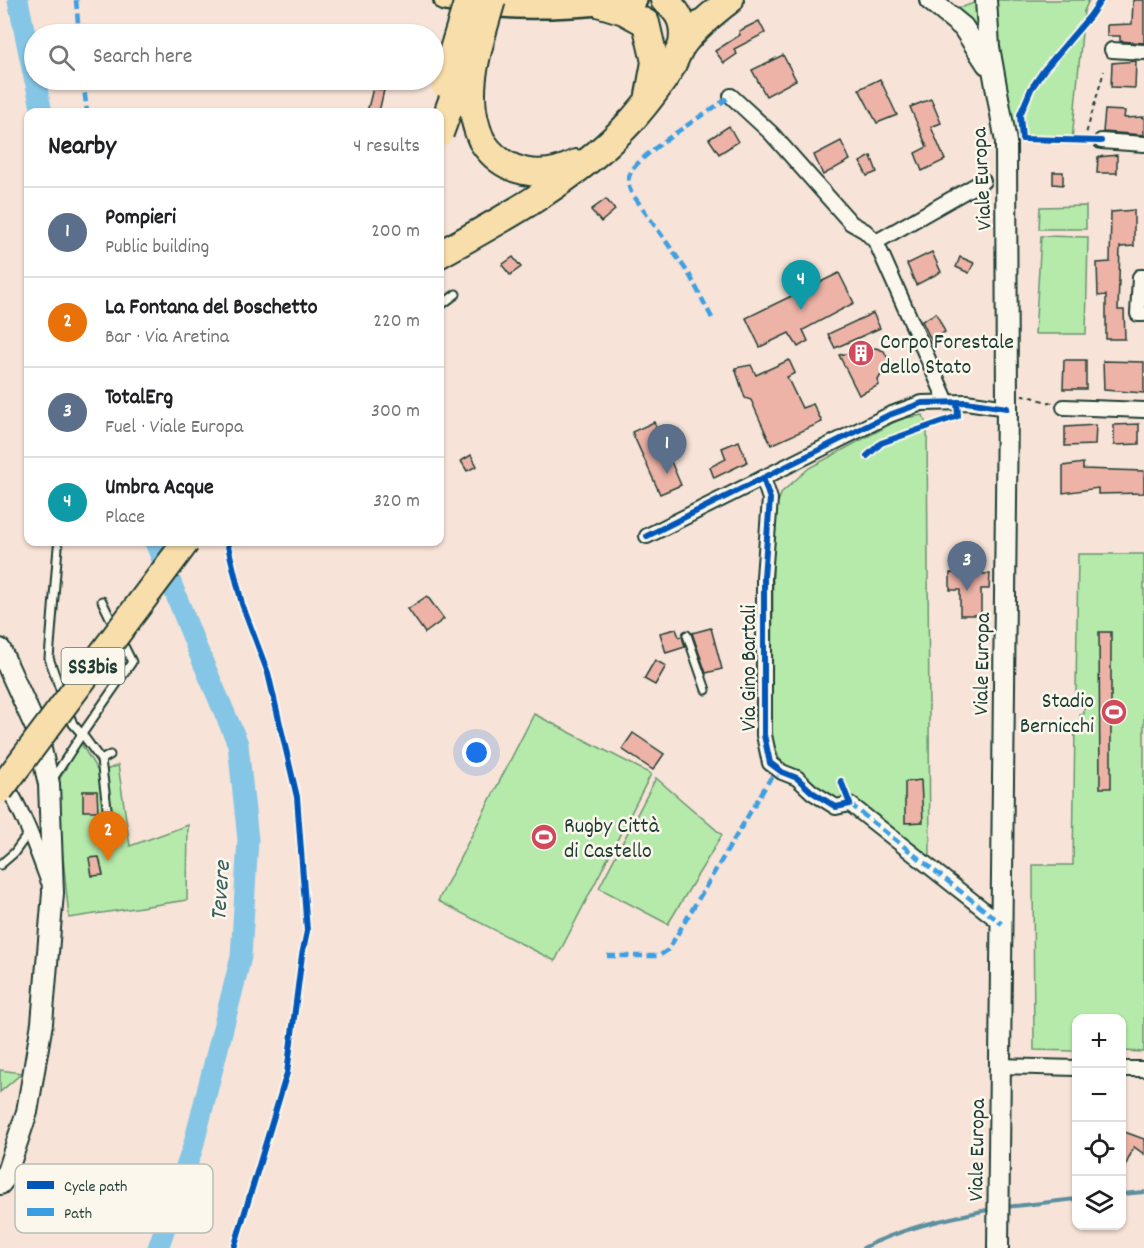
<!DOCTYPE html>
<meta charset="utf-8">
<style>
:root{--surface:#fff;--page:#f2f2f2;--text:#202124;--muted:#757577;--line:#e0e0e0;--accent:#2563eb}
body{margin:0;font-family:Dekko,sans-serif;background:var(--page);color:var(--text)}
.controls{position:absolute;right:18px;bottom:18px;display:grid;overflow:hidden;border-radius:12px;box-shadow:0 2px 4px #0004}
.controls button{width:54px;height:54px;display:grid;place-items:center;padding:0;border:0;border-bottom:2px solid var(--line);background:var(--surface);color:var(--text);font:30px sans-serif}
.you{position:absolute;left:477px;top:753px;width:21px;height:21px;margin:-15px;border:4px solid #fff;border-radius:50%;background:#1a73e8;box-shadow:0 0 0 9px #1a73e833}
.badge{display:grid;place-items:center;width:39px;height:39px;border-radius:50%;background:var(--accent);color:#fff;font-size:20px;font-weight:700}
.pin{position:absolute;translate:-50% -50px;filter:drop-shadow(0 2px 3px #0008)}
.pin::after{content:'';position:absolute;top:32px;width:21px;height:18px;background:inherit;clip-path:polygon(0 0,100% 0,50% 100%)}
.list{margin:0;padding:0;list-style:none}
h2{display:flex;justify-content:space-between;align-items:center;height:78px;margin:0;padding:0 24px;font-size:26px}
h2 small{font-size:20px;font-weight:400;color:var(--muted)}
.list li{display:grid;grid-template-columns:39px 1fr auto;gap:18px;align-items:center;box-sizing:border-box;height:90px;padding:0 24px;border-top:2px solid var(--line)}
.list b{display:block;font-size:22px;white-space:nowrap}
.list p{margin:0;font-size:20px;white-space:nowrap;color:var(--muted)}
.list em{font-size:20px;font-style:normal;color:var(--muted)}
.icon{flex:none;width:33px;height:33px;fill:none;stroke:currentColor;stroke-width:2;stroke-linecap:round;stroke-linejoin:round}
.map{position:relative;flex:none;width:1144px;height:1248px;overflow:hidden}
.search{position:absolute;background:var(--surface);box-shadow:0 2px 4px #0004;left:24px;top:24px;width:420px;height:66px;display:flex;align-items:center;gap:15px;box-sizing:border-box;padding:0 21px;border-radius:33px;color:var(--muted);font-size:22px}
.panel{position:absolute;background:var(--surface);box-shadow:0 2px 4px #0004;left:24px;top:108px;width:420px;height:438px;border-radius:12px}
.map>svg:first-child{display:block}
</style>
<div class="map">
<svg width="1144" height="1248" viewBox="0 0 1144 1248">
<rect width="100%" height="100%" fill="#f7e3d7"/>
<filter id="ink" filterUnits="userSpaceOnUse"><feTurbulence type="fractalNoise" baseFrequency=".0167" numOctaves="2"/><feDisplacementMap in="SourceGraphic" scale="12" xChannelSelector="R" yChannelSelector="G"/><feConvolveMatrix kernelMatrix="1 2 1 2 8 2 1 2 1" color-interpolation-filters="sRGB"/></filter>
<g filter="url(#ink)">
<g fill="#b6eaab" stroke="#6a9470" stroke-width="1.5">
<polygon points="982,0 982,42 951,7 963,7"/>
<polygon points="993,0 1089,0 1084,11 1072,140 1015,137 1001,67"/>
<polygon points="1086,206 1086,229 1039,229 1040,207"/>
<polygon points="1041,236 1088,237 1086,334 1035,334"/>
<polygon points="923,415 927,427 930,861 788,769 779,758 772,738 773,531 776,507 782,492 809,468 900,419"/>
<polygon points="1078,554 1144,554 1144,1052 1122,1051 1122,1018 1076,1018 1076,1051 1034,1050 1033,865 1073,865 1075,725 1080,724 1080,715 1084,714 1084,702 1080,702 1081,693 1076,693"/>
<polygon points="534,714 651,774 555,961 438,901"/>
<polygon points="80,742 99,773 118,765 130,846 188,825 187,900 69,918 56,786"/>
<polygon points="656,778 722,835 668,924 599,888"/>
<polygon points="0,1070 22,1073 0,1092"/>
</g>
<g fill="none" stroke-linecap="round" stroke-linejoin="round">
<g stroke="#5c8f9f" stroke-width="4">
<polyline points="1122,1194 1144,1192"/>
<polyline points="1006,1207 1076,1199"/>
<path d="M 863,1248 C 904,1227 947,1219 992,1209"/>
</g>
<g stroke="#85c6e6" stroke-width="21">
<polyline points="18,0 34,78"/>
<polyline points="35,80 42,112"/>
<polyline points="155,542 196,646 238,744 248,840 241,957 193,1147 158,1248"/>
</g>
</g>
<g fill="#edb3a7" stroke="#1f3d34" stroke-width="1.5">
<polygon points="1133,0 1144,0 1144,43 1120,41 1120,36 1107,36 1107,25 1132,24"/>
<polygon points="759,21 765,33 734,49 737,54 724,63 715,51 740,35 739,31"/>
<polygon points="783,55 796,80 766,96 752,70"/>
<polygon points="1136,61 1135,88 1111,87 1112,63"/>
<polygon points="880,79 897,115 877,123 859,89"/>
<polygon points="373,88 384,90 379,112 367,112"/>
<polygon points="931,99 941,123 931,127 945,160 922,171 915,153 927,147 910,107"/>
<polygon points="1105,110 1125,111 1124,118 1144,117 1144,135 1103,132"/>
<polygon points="729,126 738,142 719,154 709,139"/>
<polygon points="841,141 850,160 823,175 814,155"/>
<polygon points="1117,155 1117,173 1097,173 1098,157"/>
<polygon points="871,156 877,172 867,176 860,162"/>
<polygon points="1053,172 1063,172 1063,185 1053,184"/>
<polygon points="606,199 615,210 601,222 591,210"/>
<polygon points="1134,210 1134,246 1120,247 1118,310 1124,310 1125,339 1106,339 1106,295 1098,296 1097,263 1110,262 1111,212"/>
<polygon points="932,252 941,272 916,285 907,264"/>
<polygon points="513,257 521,267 510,275 502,265"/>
<polygon points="960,257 974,263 969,273 956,267"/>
<polygon points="839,273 854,303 803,330 808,341 798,347 789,333 760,347 746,318"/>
<polygon points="873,313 880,328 835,348 828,334"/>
<polygon points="936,313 945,332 931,340 922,321"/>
<polygon points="876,348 884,351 889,361 878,380 879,385 859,395 839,355"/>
<polygon points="789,360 795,373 787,377 802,408 813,404 822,422 771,445 751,400 745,398 735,368 751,365 756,375"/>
<polygon points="1064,360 1086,360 1086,389 1063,389"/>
<polygon points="1103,361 1144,362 1144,393 1104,390"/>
<polygon points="654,422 681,485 660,494 632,432"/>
<polygon points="1139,424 1139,444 1114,445 1114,425"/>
<polygon points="1096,425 1095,445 1065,446 1065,427"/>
<polygon points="739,441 747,462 714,478 710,467 726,459 722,448"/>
<polygon points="471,455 477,466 467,471 461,461"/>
<polygon points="1083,463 1083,469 1144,471 1144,493 1098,494 1098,488 1063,493 1063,466"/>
<polygon points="950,573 990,574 989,589 981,589 981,615 960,615 960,590 950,590"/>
<polygon points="427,596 444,619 425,633 408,609"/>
<polygon points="711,628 722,669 706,673 692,633"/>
<polygon points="676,629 679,637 682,636 685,647 666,653 660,633"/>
<polygon points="1099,632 1111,632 1111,788 1100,788"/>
<polygon points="655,660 666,666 655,685 644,679"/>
<polygon points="633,733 664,754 653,770 622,749"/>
<polygon points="921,780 923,822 905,823 905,782"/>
<polygon points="83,791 97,791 98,811 83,811"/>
<polygon points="99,857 103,875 92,876 89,858"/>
<polygon points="1122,1131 1144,1139 1144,1154 1134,1147 1122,1173"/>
</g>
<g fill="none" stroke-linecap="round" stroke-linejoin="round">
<defs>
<g id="lane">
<polyline points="440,306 456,294"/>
<polyline points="58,547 49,658 62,695"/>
<polyline points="102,601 115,628"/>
<polyline points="687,635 706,690"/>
<polyline points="68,711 73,724 82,734 132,662 120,638"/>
<polyline points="101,760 110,755"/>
<polyline points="52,780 82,734 101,760 110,832"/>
<polyline points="0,865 14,853 30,831"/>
</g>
<g id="street">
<polyline points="1112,50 1144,52"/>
<polyline points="731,96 771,133 851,223 865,231 876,242 947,402"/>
<polyline points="1101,141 1144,144"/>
<polyline points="876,242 983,181"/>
<polyline points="1144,277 1140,277 1138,314 1144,314"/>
<polyline points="1064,407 1144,410"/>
<polyline points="763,478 770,499 764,577 764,735 770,763 782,772 797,778 812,792 836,807 850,804 1002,924"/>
<polyline points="647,536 889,415 922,403 966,402 1007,408"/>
<path d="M 3,780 C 23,811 35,845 48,880"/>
<polyline points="1000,1066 1076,1068"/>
<polyline points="1122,1069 1144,1069"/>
</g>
<g id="secondary">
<polyline points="930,0 963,27 987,64"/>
<polyline points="986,0 989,47 1006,142 1007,408 998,1248"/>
<polyline points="0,649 36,728 49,784 53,893 42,1023 27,1112 5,1178 0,1184"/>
</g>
<path id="primary" d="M 445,0 C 513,11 568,8 636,0"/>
<g id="highway">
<path d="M 664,0 C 681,13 685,25 682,45"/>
<polyline points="601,4 624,11 646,23 655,62 649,95"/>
<path d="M 482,141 C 503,174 542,181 576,163"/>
<path d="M 440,254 C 509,216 579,178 633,119 C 646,104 661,85 671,68 C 675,60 678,51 683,44 C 696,27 713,13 730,0"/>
</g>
</defs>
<use href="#lane" stroke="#1f3d34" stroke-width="11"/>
<use href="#street" stroke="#1f3d34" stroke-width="18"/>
<use href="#secondary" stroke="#1f3d34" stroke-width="24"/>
<use href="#primary" stroke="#1f3d34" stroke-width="26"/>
<use href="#highway" stroke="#1f3d34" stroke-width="30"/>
<g stroke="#1f3d34" stroke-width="2" stroke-dasharray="4.5 4.5" stroke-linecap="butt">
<polyline points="1084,141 1104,71"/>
<path d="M 1022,395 C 1033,396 1042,402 1054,403"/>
</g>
<use href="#lane" stroke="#fbf7ec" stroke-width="7"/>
<use href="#street" stroke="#fbf7ec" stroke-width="14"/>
<use href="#secondary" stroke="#fbf7ec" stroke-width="20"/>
<use href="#primary" stroke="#f8deab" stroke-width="21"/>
<use href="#highway" stroke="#f8deab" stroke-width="26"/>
<defs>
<g id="highway-bridge">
<polyline points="443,83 468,0"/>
<polyline points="440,133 465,65"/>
<path d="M 482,141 C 460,95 479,46 492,0"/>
<polyline points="0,790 186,542"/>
</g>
</defs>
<use href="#highway-bridge" stroke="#1f3d34" stroke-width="30" stroke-linecap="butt"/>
<use href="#highway-bridge" stroke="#f8deab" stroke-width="26"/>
<g stroke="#3c9ee2" stroke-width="4.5" stroke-dasharray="9 4.5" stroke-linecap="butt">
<polyline points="76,0 79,34"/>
<polyline points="83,80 87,112"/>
<path d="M 712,318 L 689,274 L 631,192 C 628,185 627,181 630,174 C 638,154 710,111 731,96"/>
<polyline points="850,804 1002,924"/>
<polyline points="607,956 659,956 668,950 770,779 782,772"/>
</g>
<defs>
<g id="cycleway">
<polyline points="1101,0 1090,16 1044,70 1031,89 1020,115 1022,139 1101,141"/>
<polyline points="867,456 881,443 958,416 957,402"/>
<polyline points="763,478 770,499 764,577 764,735 770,763 782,772 797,778 812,792 836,807 850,804 841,781"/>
<polyline points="647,536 889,415 922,403 966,402 1007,408"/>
<polyline points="227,542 242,604 268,673 297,797 307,931 302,955 287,1073 234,1248"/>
</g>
</defs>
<use href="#cycleway" stroke="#fbf7ec" stroke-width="10"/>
<use href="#cycleway" stroke="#0057b8" stroke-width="6"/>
</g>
</g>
<defs>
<symbol id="building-disc" viewBox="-11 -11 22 22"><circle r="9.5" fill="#d1495b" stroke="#fbf7ec"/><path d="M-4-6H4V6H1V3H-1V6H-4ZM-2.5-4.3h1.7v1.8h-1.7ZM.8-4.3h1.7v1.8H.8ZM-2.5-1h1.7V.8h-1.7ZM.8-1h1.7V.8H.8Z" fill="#fff"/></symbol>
<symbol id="stadium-disc" viewBox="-11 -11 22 22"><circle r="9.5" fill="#d1495b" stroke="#fbf7ec"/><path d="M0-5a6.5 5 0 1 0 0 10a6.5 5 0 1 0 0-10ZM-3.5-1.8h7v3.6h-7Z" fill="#fff"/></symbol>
</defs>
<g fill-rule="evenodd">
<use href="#building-disc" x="846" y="338" width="30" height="30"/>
<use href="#stadium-disc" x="1099" y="697" width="30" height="30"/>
<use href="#stadium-disc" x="529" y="822" width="30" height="30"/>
</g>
<g text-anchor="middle" stroke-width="5" stroke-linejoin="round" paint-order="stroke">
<rect fill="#fbf7ec" stroke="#61756b" stroke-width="1.5" x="61.5" y="648" width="63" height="36" rx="4.5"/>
<g font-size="21" font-weight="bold" fill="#1f3d34">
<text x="93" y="673">SS3bis</text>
</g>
<g font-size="22" fill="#1f3d34" stroke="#fbf7ec">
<text transform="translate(980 179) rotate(-93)" y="8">Viale Europa</text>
<text transform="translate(980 664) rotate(-89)" y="8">Viale Europa</text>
<text transform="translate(747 668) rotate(-90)" y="8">Via Gino Bartali</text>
<text transform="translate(975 1150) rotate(-89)" y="8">Viale Europa</text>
</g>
<g font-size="22" fill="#1f3d34" stroke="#fbf7ec" text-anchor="start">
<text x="880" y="348">Corpo Forestale<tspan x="880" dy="25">dello Stato</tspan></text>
<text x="1094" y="707" text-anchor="end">Stadio<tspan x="1094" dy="25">Bernicchi</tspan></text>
<text x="564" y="832">Rugby Città<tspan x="564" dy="25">di Castello</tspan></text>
</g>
<g font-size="24" font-style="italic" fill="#385f60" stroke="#fbf7ec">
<text transform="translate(219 891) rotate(-86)" y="8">Tevere</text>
</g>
</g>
<rect x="15" y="1164" width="198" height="69" rx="9" fill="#fbf7ec" stroke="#b9bfb5" stroke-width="1.5"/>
<rect x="27" y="1181" width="27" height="8" fill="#0057b8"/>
<rect x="27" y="1208" width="27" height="8" fill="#3c9ee2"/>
<g font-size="16" fill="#1f3d34">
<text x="64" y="1191">Cycle path</text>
<text x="64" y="1218">Path</text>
</g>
</svg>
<div class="controls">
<button>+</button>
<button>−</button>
<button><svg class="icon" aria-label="locate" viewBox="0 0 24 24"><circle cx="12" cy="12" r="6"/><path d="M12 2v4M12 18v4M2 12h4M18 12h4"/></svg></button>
<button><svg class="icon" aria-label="layers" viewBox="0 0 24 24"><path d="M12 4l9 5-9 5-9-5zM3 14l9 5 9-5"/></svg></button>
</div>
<div class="you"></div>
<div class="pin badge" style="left:667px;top:474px;background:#5c6f8a">1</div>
<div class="pin badge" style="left:108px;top:861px;background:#e8710a">2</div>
<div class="pin badge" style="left:967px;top:591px;background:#5c6f8a">3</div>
<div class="pin badge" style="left:801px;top:310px;background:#0f9aa8">4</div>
<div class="search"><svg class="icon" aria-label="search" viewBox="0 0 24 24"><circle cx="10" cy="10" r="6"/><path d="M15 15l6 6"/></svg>Search here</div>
<section class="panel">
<h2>Nearby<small>4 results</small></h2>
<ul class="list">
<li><span class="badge" style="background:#5c6f8a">1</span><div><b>Pompieri</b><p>Public building</p></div><em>200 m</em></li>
<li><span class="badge" style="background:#e8710a">2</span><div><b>La Fontana del Boschetto</b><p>Bar · Via Aretina</p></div><em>220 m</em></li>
<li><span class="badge" style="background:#5c6f8a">3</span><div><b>TotalErg</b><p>Fuel · Viale Europa</p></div><em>300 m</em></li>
<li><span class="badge" style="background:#0f9aa8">4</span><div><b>Umbra Acque</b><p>Place</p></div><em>320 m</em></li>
</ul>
</section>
</div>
